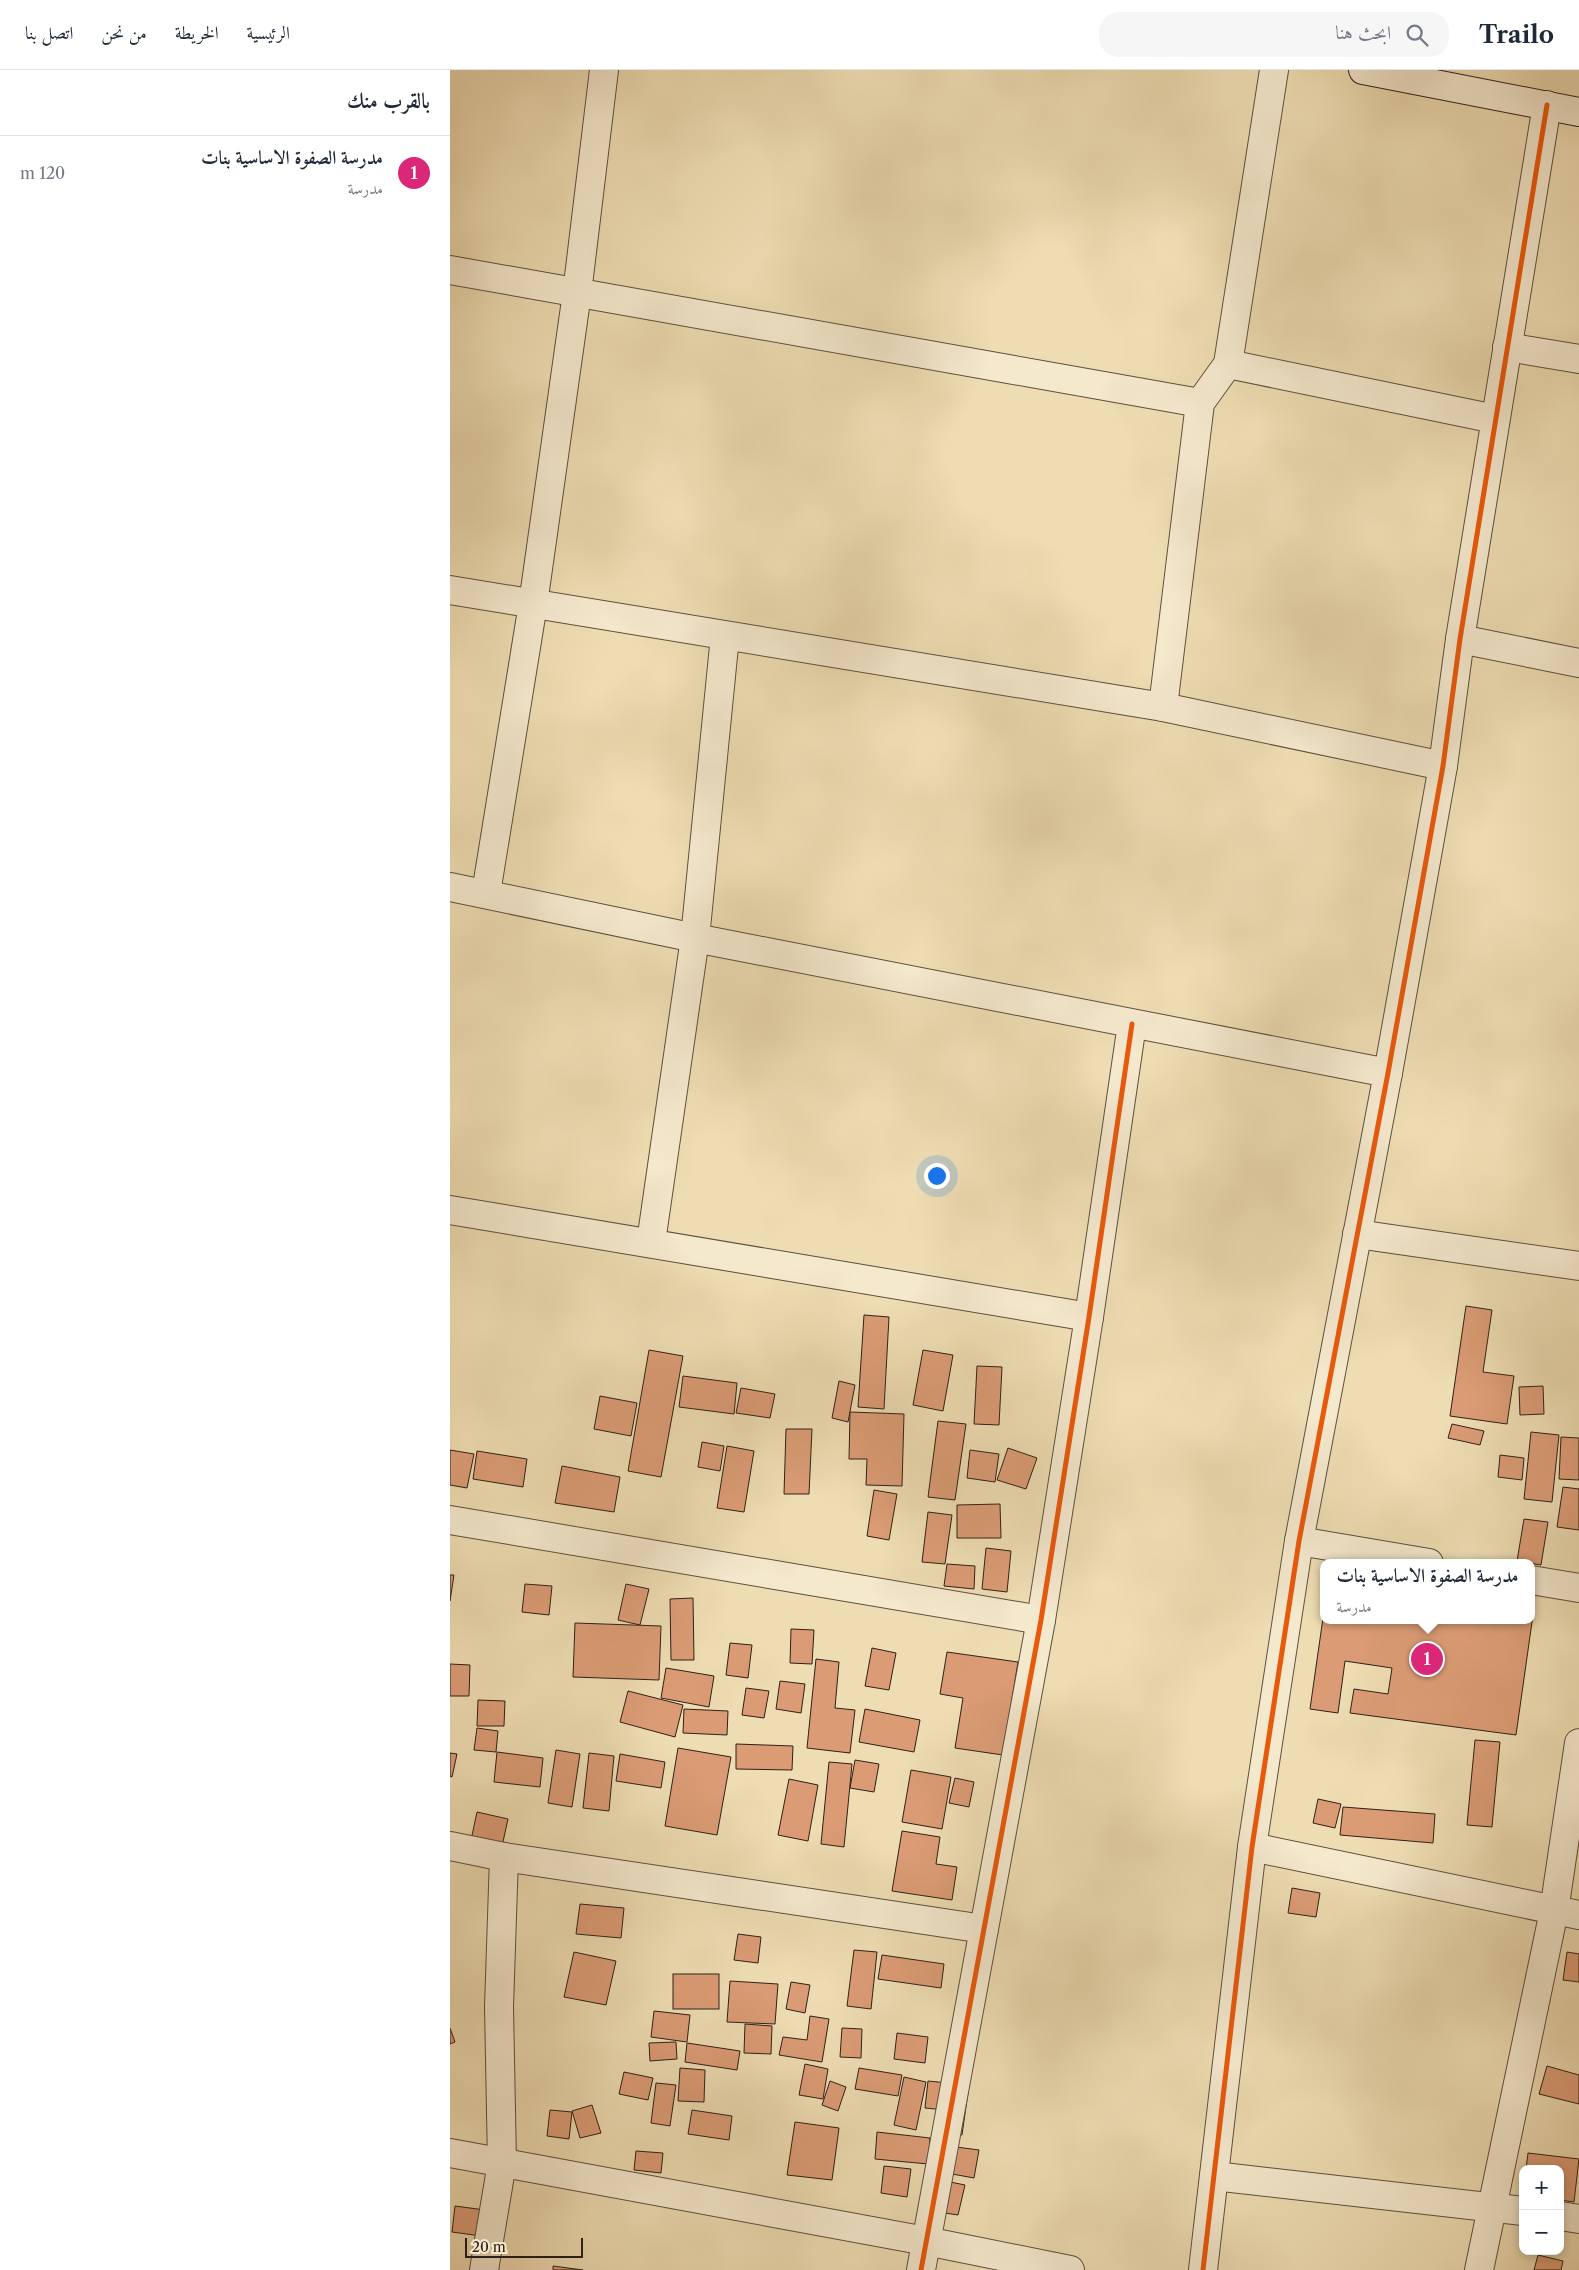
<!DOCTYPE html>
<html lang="ar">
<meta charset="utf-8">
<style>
:root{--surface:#fff;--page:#f6f6f7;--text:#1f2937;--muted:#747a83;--line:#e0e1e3;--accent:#db2777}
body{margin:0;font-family:"Libre Caslon Text",Amiri,serif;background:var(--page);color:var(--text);direction:rtl}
.controls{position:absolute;right:15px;bottom:15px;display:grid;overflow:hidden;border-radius:10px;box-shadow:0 2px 8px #0003}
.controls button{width:45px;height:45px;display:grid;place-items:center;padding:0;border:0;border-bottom:1px solid var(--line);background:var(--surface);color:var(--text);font:25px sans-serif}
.scale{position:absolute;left:15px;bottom:12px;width:118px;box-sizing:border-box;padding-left:5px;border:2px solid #2e2018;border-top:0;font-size:14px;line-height:18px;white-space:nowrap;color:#2e2018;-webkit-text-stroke:4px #f4e8cd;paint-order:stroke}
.you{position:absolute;left:486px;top:1105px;width:18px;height:18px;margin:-12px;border:4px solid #fff;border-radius:50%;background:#1a73e8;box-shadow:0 0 0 8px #1a73e833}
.badge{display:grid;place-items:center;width:32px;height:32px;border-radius:50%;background:var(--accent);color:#fff;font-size:16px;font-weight:700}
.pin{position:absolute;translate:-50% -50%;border:2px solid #fff;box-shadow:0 1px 5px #0006}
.popup{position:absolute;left:870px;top:1489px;width:215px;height:65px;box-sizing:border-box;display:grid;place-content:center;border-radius:10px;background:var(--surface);filter:drop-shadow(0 1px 4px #0005);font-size:16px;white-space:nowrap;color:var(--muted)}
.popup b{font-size:19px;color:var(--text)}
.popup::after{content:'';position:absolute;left:50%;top:100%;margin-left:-10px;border:10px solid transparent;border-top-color:var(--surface)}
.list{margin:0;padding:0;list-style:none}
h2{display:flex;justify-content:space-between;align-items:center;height:65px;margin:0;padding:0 20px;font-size:21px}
h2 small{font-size:16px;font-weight:400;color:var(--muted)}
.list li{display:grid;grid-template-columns:32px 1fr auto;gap:15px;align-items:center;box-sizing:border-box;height:75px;padding:0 20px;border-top:1px solid var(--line)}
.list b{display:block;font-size:19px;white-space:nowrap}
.list p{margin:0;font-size:16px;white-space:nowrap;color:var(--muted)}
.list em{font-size:16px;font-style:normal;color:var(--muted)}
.icon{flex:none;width:28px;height:28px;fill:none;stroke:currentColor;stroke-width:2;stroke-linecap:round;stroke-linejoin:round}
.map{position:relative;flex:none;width:1129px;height:2200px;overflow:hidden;direction:ltr}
header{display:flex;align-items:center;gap:30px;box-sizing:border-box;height:70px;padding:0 25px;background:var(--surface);border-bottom:1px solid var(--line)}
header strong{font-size:24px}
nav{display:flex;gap:28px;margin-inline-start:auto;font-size:18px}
.search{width:350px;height:45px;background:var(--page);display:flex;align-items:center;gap:12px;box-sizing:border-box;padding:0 18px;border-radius:20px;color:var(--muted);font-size:19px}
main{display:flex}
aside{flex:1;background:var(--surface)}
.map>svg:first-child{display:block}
</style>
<header>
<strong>Trailo</strong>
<div class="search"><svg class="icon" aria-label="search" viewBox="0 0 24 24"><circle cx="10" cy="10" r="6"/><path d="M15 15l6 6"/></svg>ابحث هنا</div>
<nav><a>الرئيسية</a><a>الخريطة</a><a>من نحن</a><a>اتصل بنا</a></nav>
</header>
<main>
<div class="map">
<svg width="1129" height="2200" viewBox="0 0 1129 2200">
<rect width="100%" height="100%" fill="#eedcb2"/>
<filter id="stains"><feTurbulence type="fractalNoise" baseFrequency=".004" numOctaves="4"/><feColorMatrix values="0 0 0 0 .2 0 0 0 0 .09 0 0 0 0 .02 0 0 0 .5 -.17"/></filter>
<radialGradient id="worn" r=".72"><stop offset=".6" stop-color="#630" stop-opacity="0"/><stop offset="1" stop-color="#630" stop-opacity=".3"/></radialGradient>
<g fill="#db9c75" stroke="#2e2018">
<polygon points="1016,1236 1042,1240 1033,1302 1064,1306 1057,1354 1000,1346"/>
<polygon points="414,1245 439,1247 434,1339 408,1337"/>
<polygon points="199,1280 233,1286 211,1407 178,1401"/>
<polygon points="473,1280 503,1285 493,1341 463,1335"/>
<polygon points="527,1296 552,1297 549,1355 524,1354"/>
<polygon points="233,1306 287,1313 284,1344 229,1337"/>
<polygon points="389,1311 405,1315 398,1352 382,1348"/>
<polygon points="1093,1316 1094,1344 1070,1345 1069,1317"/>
<polygon points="291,1318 325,1324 320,1348 286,1343"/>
<polygon points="150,1326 187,1333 181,1366 144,1359"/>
<polygon points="400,1342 454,1344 452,1416 416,1415 417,1389 399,1389"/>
<polygon points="488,1351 516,1354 505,1430 478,1427"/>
<polygon points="1002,1354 1034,1361 1030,1375 998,1368"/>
<polygon points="336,1359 362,1359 359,1424 334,1424"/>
<polygon points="1081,1362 1109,1365 1102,1432 1074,1429"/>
<polygon points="1111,1367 1129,1368 1129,1410 1109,1409"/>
<polygon points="252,1372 274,1376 270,1401 248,1397"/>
<polygon points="277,1376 304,1381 294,1442 267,1438"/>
<polygon points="558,1378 587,1388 576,1419 547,1410"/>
<polygon points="0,1380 24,1384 17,1418 0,1415"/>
<polygon points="520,1380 549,1384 545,1412 517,1408"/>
<polygon points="27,1381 77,1389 73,1417 23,1409"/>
<polygon points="1050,1385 1074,1388 1072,1410 1048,1407"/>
<polygon points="112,1396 170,1407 164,1442 105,1433"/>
<polygon points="1113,1417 1129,1419 1129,1460 1107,1457"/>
<polygon points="424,1420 447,1424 439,1470 417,1466"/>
<polygon points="550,1434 551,1468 507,1468 507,1435"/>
<polygon points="478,1442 502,1445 495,1494 472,1492"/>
<polygon points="1074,1449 1098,1452 1091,1495 1067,1491"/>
<polygon points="536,1478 561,1481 557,1522 532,1519"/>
<polygon points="497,1494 525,1496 524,1519 494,1516"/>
<polygon points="0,1505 4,1505 0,1531"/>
<polygon points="75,1514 102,1516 99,1545 72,1542"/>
<polygon points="176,1514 199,1519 190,1555 168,1550"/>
<polygon points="243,1528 244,1590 221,1590 220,1529"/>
<polygon points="1081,1544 1083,1545 1066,1665 900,1643 904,1619 938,1624 942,1598 895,1591 888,1643 860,1639 873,1548 873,1550 1081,1550"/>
<polygon points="125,1553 211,1556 209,1610 123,1607"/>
<polygon points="341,1559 364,1560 362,1594 340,1593"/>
<polygon points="280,1573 302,1575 298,1608 276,1605"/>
<polygon points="422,1578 446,1583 439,1620 415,1616"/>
<polygon points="497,1582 568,1592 553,1685 505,1678 513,1628 490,1624"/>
<polygon points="366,1589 389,1592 385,1638 405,1640 400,1683 357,1678"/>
<polygon points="0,1594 20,1595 19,1626 0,1626"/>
<polygon points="216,1598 264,1606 259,1637 211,1628"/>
<polygon points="330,1611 355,1614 351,1643 326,1639"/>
<polygon points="296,1618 319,1621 314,1648 292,1645"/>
<polygon points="178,1621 233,1635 225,1667 170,1652"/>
<polygon points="28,1630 55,1631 54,1656 27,1656"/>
<polygon points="234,1639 278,1641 277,1665 233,1663"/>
<polygon points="415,1639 470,1650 464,1682 409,1672"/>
<polygon points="27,1658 48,1661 46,1682 24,1680"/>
<polygon points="1025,1670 1050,1672 1042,1757 1017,1755"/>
<polygon points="286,1674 343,1676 342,1700 286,1699"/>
<polygon points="228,1678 281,1687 267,1765 215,1756"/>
<polygon points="106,1680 130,1684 122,1737 98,1733"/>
<polygon points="47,1682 93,1688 90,1717 44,1712"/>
<polygon points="0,1683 7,1684 2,1707 0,1706"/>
<polygon points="139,1683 164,1686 159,1741 133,1738"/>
<polygon points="170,1684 215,1692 211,1718 166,1711"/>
<polygon points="405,1690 429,1694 424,1722 400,1718"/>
<polygon points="379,1692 402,1694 394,1777 371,1774"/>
<polygon points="461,1700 501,1707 492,1759 452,1752"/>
<polygon points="505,1708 524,1712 519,1737 499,1733"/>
<polygon points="339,1709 368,1715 358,1771 328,1765"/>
<polygon points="868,1729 891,1734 885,1758 863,1753"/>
<polygon points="893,1737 985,1744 983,1773 890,1765"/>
<polygon points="27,1742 58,1749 51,1781 20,1775"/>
<polygon points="452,1761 490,1767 486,1794 507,1797 502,1830 442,1821"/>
<polygon points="842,1818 870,1823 866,1847 838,1843"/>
<polygon points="130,1834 174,1838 171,1868 126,1864"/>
<polygon points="288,1864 311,1867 308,1893 284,1890"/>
<polygon points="404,1880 427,1882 421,1939 397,1936"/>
<polygon points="124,1882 166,1891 156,1935 114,1927"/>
<polygon points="1117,1882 1129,1884 1129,1912 1113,1910"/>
<polygon points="432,1885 494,1894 491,1918 428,1909"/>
<rect x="223" y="1904" width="46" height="35"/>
<polygon points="280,1911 328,1914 325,1954 277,1952"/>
<polygon points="341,1912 360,1915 355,1943 336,1939"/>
<polygon points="204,1941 240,1945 237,1972 201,1967"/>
<polygon points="360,1946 379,1949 372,1992 329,1985 333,1967 357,1970"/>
<polygon points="295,1954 322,1956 321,1984 294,1983"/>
<polygon points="0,1958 5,1972 0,1974"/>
<polygon points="392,1958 412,1959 411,1988 390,1987"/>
<polygon points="447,1963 478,1967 475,1993 444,1989"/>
<polygon points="226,1972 227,1989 200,1991 199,1973"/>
<polygon points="237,1973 290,1981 287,2000 235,1992"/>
<polygon points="355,1994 378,1999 373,2029 349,2025"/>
<polygon points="1097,1996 1129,2005 1129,2034 1089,2024"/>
<polygon points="230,1998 255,2000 254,2032 228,2031"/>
<polygon points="409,1998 452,2005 448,2026 405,2019"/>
<polygon points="174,2002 203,2008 198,2030 169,2024"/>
<polygon points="454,2007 476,2012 466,2060 444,2055"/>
<polygon points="380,2011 396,2017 388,2041 372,2035"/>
<polygon points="478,2011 519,2015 512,2065 493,2062 495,2040 475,2038"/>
<polygon points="206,2013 226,2015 220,2056 201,2053"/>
<polygon points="142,2035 151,2063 130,2068 122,2041"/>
<polygon points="100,2040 122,2042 119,2069 97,2066"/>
<polygon points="242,2040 282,2046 279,2070 238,2064"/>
<polygon points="345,2052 389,2058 382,2110 337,2105"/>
<polygon points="427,2062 480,2068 478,2094 425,2089"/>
<polygon points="506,2077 529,2080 524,2108 502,2104"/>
<polygon points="186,2081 213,2083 211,2103 184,2100"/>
<polygon points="1078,2083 1129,2089 1124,2132 1110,2130 1110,2099 1076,2099"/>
<polygon points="434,2096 461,2099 457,2127 431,2123"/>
<polygon points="495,2111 515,2115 508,2145 488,2142"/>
<polygon points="5,2136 35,2140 31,2166 2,2162"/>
<polygon points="1088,2185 1113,2191 1111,2200 1084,2200"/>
<polygon points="103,2196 133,2200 103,2200"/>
</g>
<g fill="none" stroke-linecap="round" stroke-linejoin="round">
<defs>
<g id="street">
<polyline points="0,200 750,333"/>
<polyline points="1057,277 1129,289"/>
<polyline points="778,294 1045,349"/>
<polyline points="0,520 713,637 993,696"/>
<polyline points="1010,569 1129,593"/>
<polyline points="713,637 750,333 778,294 824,0"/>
<polyline points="0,817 245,868 938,1003"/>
<polyline points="36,823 83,534 127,223 154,0"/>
<polyline points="0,1140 639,1247"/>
<polyline points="907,1164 1129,1196"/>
<polyline points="201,1172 245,868 275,566"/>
<polyline points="0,1450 591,1550"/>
<polyline points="849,1471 979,1493"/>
<polyline points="1081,1510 1129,1518"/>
<polyline points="0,1776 54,1787 534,1859"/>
<polyline points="802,1777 1129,1845"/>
<polyline points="0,2083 476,2171 620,2200"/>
<polyline points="764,2106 1073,2141"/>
<polyline points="1110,2146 1129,2149"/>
<polyline points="34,2200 52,2093 49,1937 54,1787"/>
<polyline points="471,2200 591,1550 639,1247 682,954"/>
<polyline points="753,2200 802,1777 849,1471 938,1003 993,696 1010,569 1097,35"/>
<polyline points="1029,2200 1104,1841 1129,1673"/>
</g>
<polyline id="secondary" points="913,0 1129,42"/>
</defs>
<use href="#street" stroke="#5e4f3e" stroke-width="30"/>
<use href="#secondary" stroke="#2e2018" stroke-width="30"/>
<use href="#street" stroke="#f4e8cd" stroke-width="28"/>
<use href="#secondary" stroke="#f4e8cd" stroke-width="28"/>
<defs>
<g id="cycleway">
<polyline points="471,2200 591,1550 639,1247 682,954"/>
<polyline points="753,2200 802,1777 849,1471 938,1003 993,696 1010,569 1097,35"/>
</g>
</defs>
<use href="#cycleway" stroke="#f4e8cd" stroke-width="8"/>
<use href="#cycleway" stroke="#e8590c" stroke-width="5"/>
</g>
<rect width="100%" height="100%" filter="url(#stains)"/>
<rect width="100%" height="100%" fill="url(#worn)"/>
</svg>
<div class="controls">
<button>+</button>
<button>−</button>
</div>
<div class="scale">20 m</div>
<div class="you"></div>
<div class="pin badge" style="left:977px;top:1589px">1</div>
<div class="popup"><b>مدرسة الصفوة الاساسية بنات</b>مدرسة</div>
</div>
<aside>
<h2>بالقرب منك<small></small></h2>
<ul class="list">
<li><span class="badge">1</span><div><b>مدرسة الصفوة الاساسية بنات</b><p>مدرسة</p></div><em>120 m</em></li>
</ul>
</aside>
</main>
